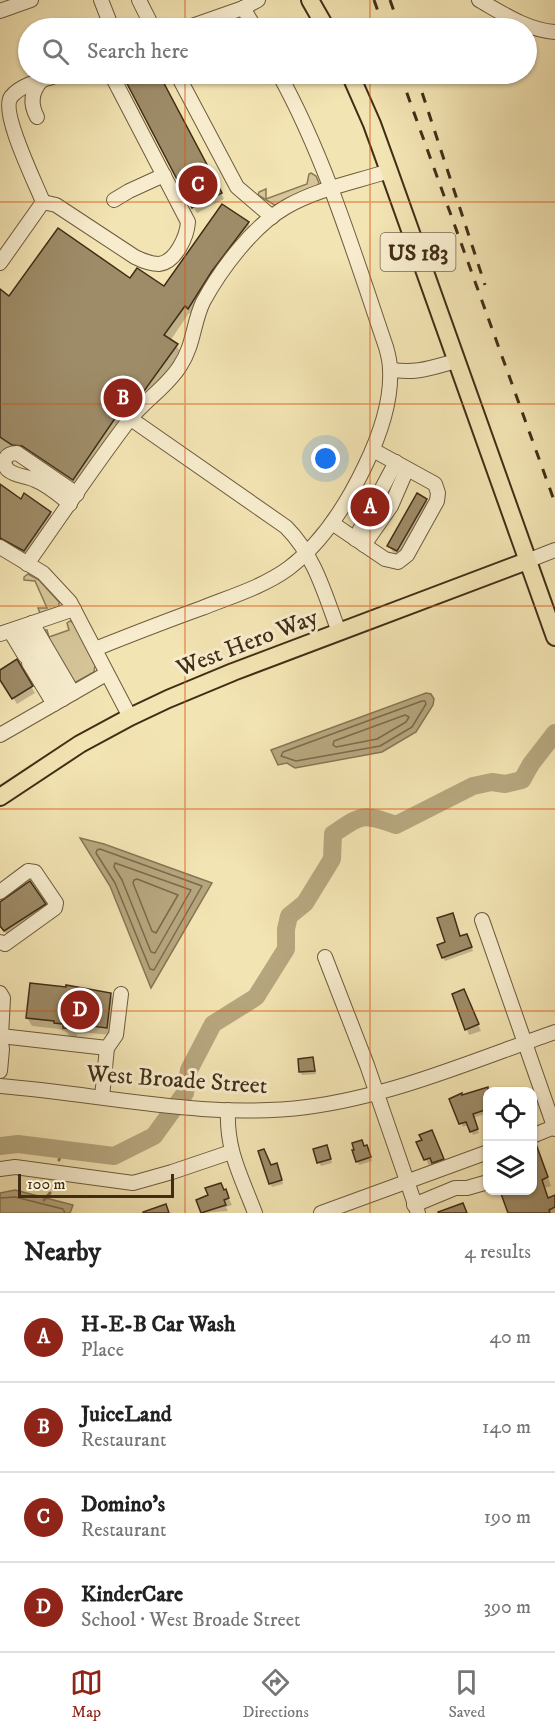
<!DOCTYPE html>
<meta charset="utf-8">
<style>
:root{--surface:#fff;--page:#f2f2f2;--text:#222;--muted:#767676;--line:#e0e0e0;--accent:#8f2418}
body{margin:0;font-family:"IM FELL DW Pica",serif;background:var(--page);color:var(--text)}
.controls{position:absolute;right:18px;bottom:18px;display:grid;overflow:hidden;border-radius:12px;box-shadow:0 2px 4px #0004}
.controls button{width:54px;height:54px;display:grid;place-items:center;padding:0;border:0;border-bottom:2px solid var(--line);background:var(--surface);color:var(--text);font:30px sans-serif}
.scale{position:absolute;left:18px;bottom:15px;width:156px;box-sizing:border-box;padding-left:6px;border:3px solid #412d16;border-top:0;font-size:16px;line-height:21px;white-space:nowrap;color:#412d16;-webkit-text-stroke:4px #f7edce;paint-order:stroke}
.you{position:absolute;left:326px;top:459px;width:21px;height:21px;margin:-15px;border:4px solid #fff;border-radius:50%;background:#1a73e8;box-shadow:0 0 0 9px #1a73e833}
.badge{display:grid;place-items:center;width:39px;height:39px;border-radius:50%;background:var(--accent);color:#fff;font-size:20px;font-weight:700}
.pin{position:absolute;translate:-50% -50%;border:3px solid #fff;box-shadow:0 2px 6px #0006}
.list{margin:0;padding:0;list-style:none}
h2{display:flex;justify-content:space-between;align-items:center;height:78px;margin:0;padding:0 24px;font-size:26px}
h2 small{font-size:20px;font-weight:400;color:var(--muted)}
.list li{display:grid;grid-template-columns:39px 1fr auto;gap:18px;align-items:center;box-sizing:border-box;height:90px;padding:0 24px;border-top:2px solid var(--line)}
.list b{display:block;font-size:22px;white-space:nowrap}
.list p{margin:0;font-size:20px;white-space:nowrap;color:var(--muted)}
.list em{font-size:20px;font-style:normal;color:var(--muted)}
.icon{flex:none;width:33px;height:33px;fill:none;stroke:currentColor;stroke-width:2;stroke-linecap:round;stroke-linejoin:round}
.map{position:relative;flex:none;width:555px;height:1213px;overflow:hidden}
.search{position:absolute;background:var(--surface);box-shadow:0 2px 4px #0004;left:18px;right:18px;top:18px;height:66px;display:flex;align-items:center;gap:15px;box-sizing:border-box;padding:0 21px;border-radius:33px;color:var(--muted);font-size:22px}
.sheet{height:438px;background:var(--surface)}
nav{display:flex;justify-content:space-around;align-items:center;box-sizing:border-box;height:84px;border-top:2px solid var(--line);background:var(--surface);font-size:16px;color:var(--muted)}
nav a{display:grid;justify-items:center;gap:3px}
nav .on{color:var(--accent)}
.map>svg:first-child{display:block}
</style>
<div class="map">
<svg width="555" height="1213" viewBox="0 0 555 1213">
<rect width="100%" height="100%" fill="#f3e4b3"/>
<filter id="stains"><feTurbulence type="fractalNoise" baseFrequency=".00333" numOctaves="4"/><feColorMatrix values="0 0 0 0 .2 0 0 0 0 .09 0 0 0 0 .02 0 0 0 .5 -.17"/></filter>
<radialGradient id="worn" r=".72"><stop offset=".6" stop-color="#630" stop-opacity="0"/><stop offset="1" stop-color="#630" stop-opacity=".3"/></radialGradient>
<g fill="#d5c598" stroke="#8b7957" stroke-width="1.5">
<polygon points="311,173 316,176 319,183 317,187 276,206 258,195 259,192 266,189 266,199 307,184 309,174"/>
<polygon points="28,574 39,580 59,602 59,607 40,613 38,608 47,608 35,581 24,580 24,577"/>
<polygon points="70,621 74,623 95,665 94,672 76,682 73,682 43,630 47,630 49,637 69,630 67,623"/>
</g>
<g fill="#b6a67e" stroke="#877654" stroke-width="1.5">
<polygon points="426,693 431,694 434,699 433,705 416,732 382,752 295,768 287,763 278,765 271,750"/>
<polygon points="80,838 104,844 212,883 151,988 110,886"/>
<polygon points="15,1190 73,1205 70,1213 0,1213 0,1193"/>
</g>
<g fill="#0003">
<polygon points="124,74 158,74 224,199 197,213"/>
<polygon points="223,206 248,223 253,231 193,315 189,313 170,341 176,345 181,353 149,398 142,393 77,487 8,446 0,456 0,291 10,298 130,280 164,288"/>
<polygon points="0,486 21,501 25,495 50,513 55,521 29,558 0,543"/>
<polygon points="426,500 429,506 401,556 393,552 389,546"/>
<polygon points="16,662 35,693 17,704 0,677 0,672"/>
<polygon points="44,904 48,910 8,936 0,926 0,906"/>
<polygon points="460,938 469,939 473,951 445,961 443,958"/>
<polygon points="110,994 115,1002 111,1035 89,1033 77,1034 77,1037 69,1036 67,1032 59,1029 32,1026 27,1018"/>
<polygon points="454,995 466,997 481,1031 469,1035"/>
<polygon points="313,1059 316,1074 302,1075 300,1072"/>
<polygon points="487,1089 488,1113 473,1118 479,1133 473,1135 468,1125 463,1127 451,1100"/>
<polygon points="435,1138 446,1165 437,1168 434,1163 429,1166 418,1143"/>
<polygon points="364,1148 369,1151 372,1161 359,1165 357,1161"/>
<polygon points="328,1150 332,1163 321,1166 319,1162"/>
<polygon points="542,1160 551,1186 545,1188 549,1199 555,1201 555,1213 509,1213 501,1190 532,1190"/>
<polygon points="270,1166 278,1168 283,1184 272,1187 270,1183"/>
<polygon points="225,1191 232,1205 226,1207 228,1211 203,1213 198,1201"/>
</g>
<g fill="none" stroke-linecap="round" stroke-linejoin="round">
<g stroke="#7c6a4a" stroke-width="1.5">
<polygon points="422,701 425,701 426,704 412,727 380,746 296,761 281,756 283,752"/>
<polygon points="405,715 409,717 406,722 377,739 336,747 333,745 334,741"/>
<polygon points="100,849 202,886 154,970 150,969 115,883 96,853 97,850"/>
<polygon points="115,863 191,890 155,953 151,952 122,880 114,867"/>
<polygon points="137,879 178,895 156,933 152,931 133,883 134,880"/>
<polyline points="0,1198 15,1197 63,1209 65,1213"/>
</g>
<g stroke="#877654" stroke-width="3">
<polyline points="59,1160 62,1149"/>
<polyline points="44,1200 50,1193"/>
</g>
<path stroke="#b6a67e" stroke-width="18" d="M 0,1146 L 18,1144 L 114,1156 L 154,1136 L 185,1093 L 189,1070 L 213,1024 L 256,997 L 286,949 L 286,929 L 289,916 L 305,903 L 329,864 L 332,859 L 333,834 C 363,814 362,813 396,825 L 473,786 L 492,782 L 505,784 L 522,780 L 531,764 L 555,733"/>
</g>
<g fill="#9e8c68" stroke="#412d16" stroke-width="1.5">
<polygon points="122,74 159,74 222,193 192,208"/>
<polygon points="222,204 249,222 212,271 188,309 185,306 164,335 178,344 144,391 137,386 73,480 22,446 12,445 0,437 0,289 9,296 58,228 130,278 137,268 164,286"/>
<polygon points="0,484 21,499 24,493 51,512 24,551 0,538"/>
<polygon points="417,493 427,499 397,551 387,546"/>
<polygon points="17,659 33,686 12,699 0,680 0,670"/>
<polygon points="30,881 46,904 4,931 0,926 0,902"/>
<polygon points="453,913 460,936 467,934 472,947 442,958 437,945 445,942 437,918"/>
<polygon points="30,983 66,987 66,985 111,993 107,1028 83,1025 73,1026 73,1029 63,1028 63,1024 54,1023 54,1021 26,1018"/>
<polygon points="464,989 479,1024 465,1030 452,994"/>
<polygon points="313,1057 315,1071 299,1072 298,1059"/>
<polygon points="488,1087 488,1109 473,1114 478,1129 470,1132 466,1122 459,1124 449,1099 462,1093 462,1095"/>
<polygon points="432,1130 444,1159 432,1163 430,1158 424,1160 416,1142 422,1140 419,1135"/>
<polygon points="362,1140 364,1146 367,1145 371,1157 356,1162 352,1150 354,1150 352,1143"/>
<polygon points="536,1144 548,1177 542,1180 548,1198 555,1195 555,1207 549,1210 550,1213 508,1213 500,1191 532,1191 532,1145"/>
<polygon points="327,1145 331,1159 317,1163 313,1149"/>
<polygon points="264,1149 271,1165 277,1163 282,1180 269,1184 258,1151"/>
<polygon points="221,1183 224,1190 226,1189 229,1198 224,1200 226,1205 201,1213 196,1200 208,1195 205,1188"/>
<polygon points="463,1203 467,1213 438,1213 438,1212"/>
<polygon points="166,1204 169,1213 143,1213 143,1212"/>
</g>
<g fill="none" stroke-linecap="round" stroke-linejoin="round">
<defs>
<g id="minor">
<polyline points="101,0 110,23"/>
<polyline points="139,0 153,28"/>
<path d="M 479,0 C 502,13 527,30 555,32"/>
<polyline points="243,8 255,28"/>
<polyline points="0,11 31,0"/>
<polyline points="186,28 243,8 258,0"/>
<polyline points="177,74 237,187 272,217"/>
<path d="M 37,117 C 30,104 31,92 41,81"/>
<polyline points="114,200 129,191 164,175"/>
<path d="M 43,202 L 56,205 L 135,257 C 143,261 150,264 159,264 C 176,262 187,236 188,222 L 111,74"/>
<path d="M 0,263 L 43,202 C 36,184 0,112 11,97 C 22,83 47,79 62,74"/>
<path d="M 390,369 C 413,375 434,367 456,361"/>
<path d="M 131,419 L 286,527 C 315,556 325,595 339,632"/>
<path d="M 70,504 C 59,495 48,485 35,480 C 26,476 15,476 8,470 C 0,461 7,453 17,453 L 77,494"/>
<polyline points="332,523 385,559 398,562 407,555 437,501 438,493 435,484 373,450"/>
<polyline points="355,539 396,462"/>
<polyline points="364,545 391,506 407,469"/>
<polyline points="0,547 43,573 70,602 130,717"/>
<polyline points="527,561 555,550"/>
<path d="M 27,564 C 61,516 94,466 130,419 C 145,400 167,387 180,366 C 194,345 193,323 203,302 C 221,269 253,226 286,207 C 317,189 355,182 389,171"/>
<polyline points="32,623 73,693"/>
<polyline points="22,627 35,650"/>
<polyline points="10,631 25,656"/>
<polyline points="0,634 74,609"/>
<path d="M 95,649 C 130,635 166,621 202,608 C 232,596 263,587 289,568 C 323,542 347,504 365,466 C 379,437 392,402 390,369 C 390,362 388,354 386,347 C 355,256 325,157 279,74"/>
<polyline points="39,657 63,699"/>
<polyline points="29,663 54,704"/>
<polyline points="0,735 106,674"/>
<polyline points="0,892 28,871 35,872 56,903 55,908 5,944 0,942"/>
<polyline points="482,920 555,1129"/>
<polyline points="325,957 367,1065 418,1213"/>
<polyline points="0,993 3,998 1,1036 107,1048"/>
<polyline points="0,1036 2,1049 0,1071"/>
<path d="M 0,1086 C 102,1094 205,1120 307,1107 C 392,1096 475,1060 555,1032"/>
<polyline points="102,1097 107,1048 116,1035 121,994"/>
<path d="M 228,1110 C 226,1150 241,1176 255,1213"/>
<polyline points="532,1136 554,1127"/>
<polyline points="0,1169 15,1167 133,1183 172,1172 231,1152"/>
<polyline points="414,1205 455,1188 467,1188 488,1182"/>
<polyline points="321,1213 488,1152"/>
</g>
<g id="major">
<polyline points="310,0 326,28"/>
<polyline points="350,74 372,124 389,171 555,637"/>
<polyline points="0,797 80,744 130,717 168,699 233,672 527,561"/>
</g>
</defs>
<use href="#minor" stroke="#6e5b3d" stroke-width="16"/>
<use href="#major" stroke="#412d16" stroke-width="20"/>
<use href="#minor" stroke="#f7edce" stroke-width="14"/>
<use href="#major" stroke="#f3e4b3" stroke-width="16"/>
<g stroke="#412d16" stroke-width="3" stroke-dasharray="10 10" stroke-linecap="butt">
<polyline points="374,0 384,28"/>
<polyline points="390,0 400,28"/>
<polyline points="400,74 555,503"/>
<polyline points="416,74 485,285"/>
</g>
</g>
<path fill="none" stroke="#d7550d" stroke-width="1.5" stroke-opacity="0.55" d="M 185,0 L 185,28M 370,0 L 370,28M 185,74 L 185,1213M 370,74 L 370,1213M 0,202 L 555,202M 0,404 L 555,404M 0,606 L 555,606M 0,809 L 555,809M 0,1011 L 555,1011"/>
<g text-anchor="middle" stroke-width="6" stroke-linejoin="round" paint-order="stroke">
<rect fill="#f7edce" stroke="#78674d" stroke-width="1.5" x="380.5" y="233" width="75" height="38" rx="4.5"/>
<g font-size="22" font-weight="bold" fill="#412d16">
<text x="418" y="260">US 183</text>
</g>
<g font-size="24" fill="#412d16" stroke="#f7edce">
<text transform="translate(247 642) rotate(-21)" y="8">West Hero Way</text>
<text transform="translate(177 1079) rotate(4)" y="8">West Broade Street</text>
</g>
</g>
<rect width="100%" height="100%" filter="url(#stains)"/>
<rect width="100%" height="100%" fill="url(#worn)"/>
</svg>
<div class="controls">
<button><svg class="icon" aria-label="locate" viewBox="0 0 24 24"><circle cx="12" cy="12" r="6"/><path d="M12 2v4M12 18v4M2 12h4M18 12h4"/></svg></button>
<button><svg class="icon" aria-label="layers" viewBox="0 0 24 24"><path d="M12 4l9 5-9 5-9-5zM3 14l9 5 9-5"/></svg></button>
</div>
<div class="scale">100 m</div>
<div class="you"></div>
<div class="pin badge" style="left:370px;top:507px">A</div>
<div class="pin badge" style="left:123px;top:398px">B</div>
<div class="pin badge" style="left:198px;top:185px">C</div>
<div class="pin badge" style="left:80px;top:1010px">D</div>
<div class="search"><svg class="icon" aria-label="search" viewBox="0 0 24 24"><circle cx="10" cy="10" r="6"/><path d="M15 15l6 6"/></svg>Search here</div>
</div>
<section class="sheet">
<h2>Nearby<small>4 results</small></h2>
<ul class="list">
<li><span class="badge">A</span><div><b>H-E-B Car Wash</b><p>Place</p></div><em>40 m</em></li>
<li><span class="badge">B</span><div><b>JuiceLand</b><p>Restaurant</p></div><em>140 m</em></li>
<li><span class="badge">C</span><div><b>Domino's</b><p>Restaurant</p></div><em>190 m</em></li>
<li><span class="badge">D</span><div><b>KinderCare</b><p>School · West Broade Street</p></div><em>390 m</em></li>
</ul>
</section>
<nav>
<a class="on"><svg class="icon" aria-label="map" viewBox="0 0 24 24"><path d="M3 6l6-2 6 2 6-2v14l-6 2-6-2-6 2zM9 4v14M15 6v14"/></svg>Map</a>
<a><svg class="icon" aria-label="directions" viewBox="0 0 24 24"><path d="M12 3l9 9-9 9-9-9zM9 14v-3h6M13 9l2 2-2 2"/></svg>Directions</a>
<a><svg class="icon" aria-label="saved" viewBox="0 0 24 24"><path d="M7 4h10v16l-5-4-5 4z"/></svg>Saved</a>
</nav>
